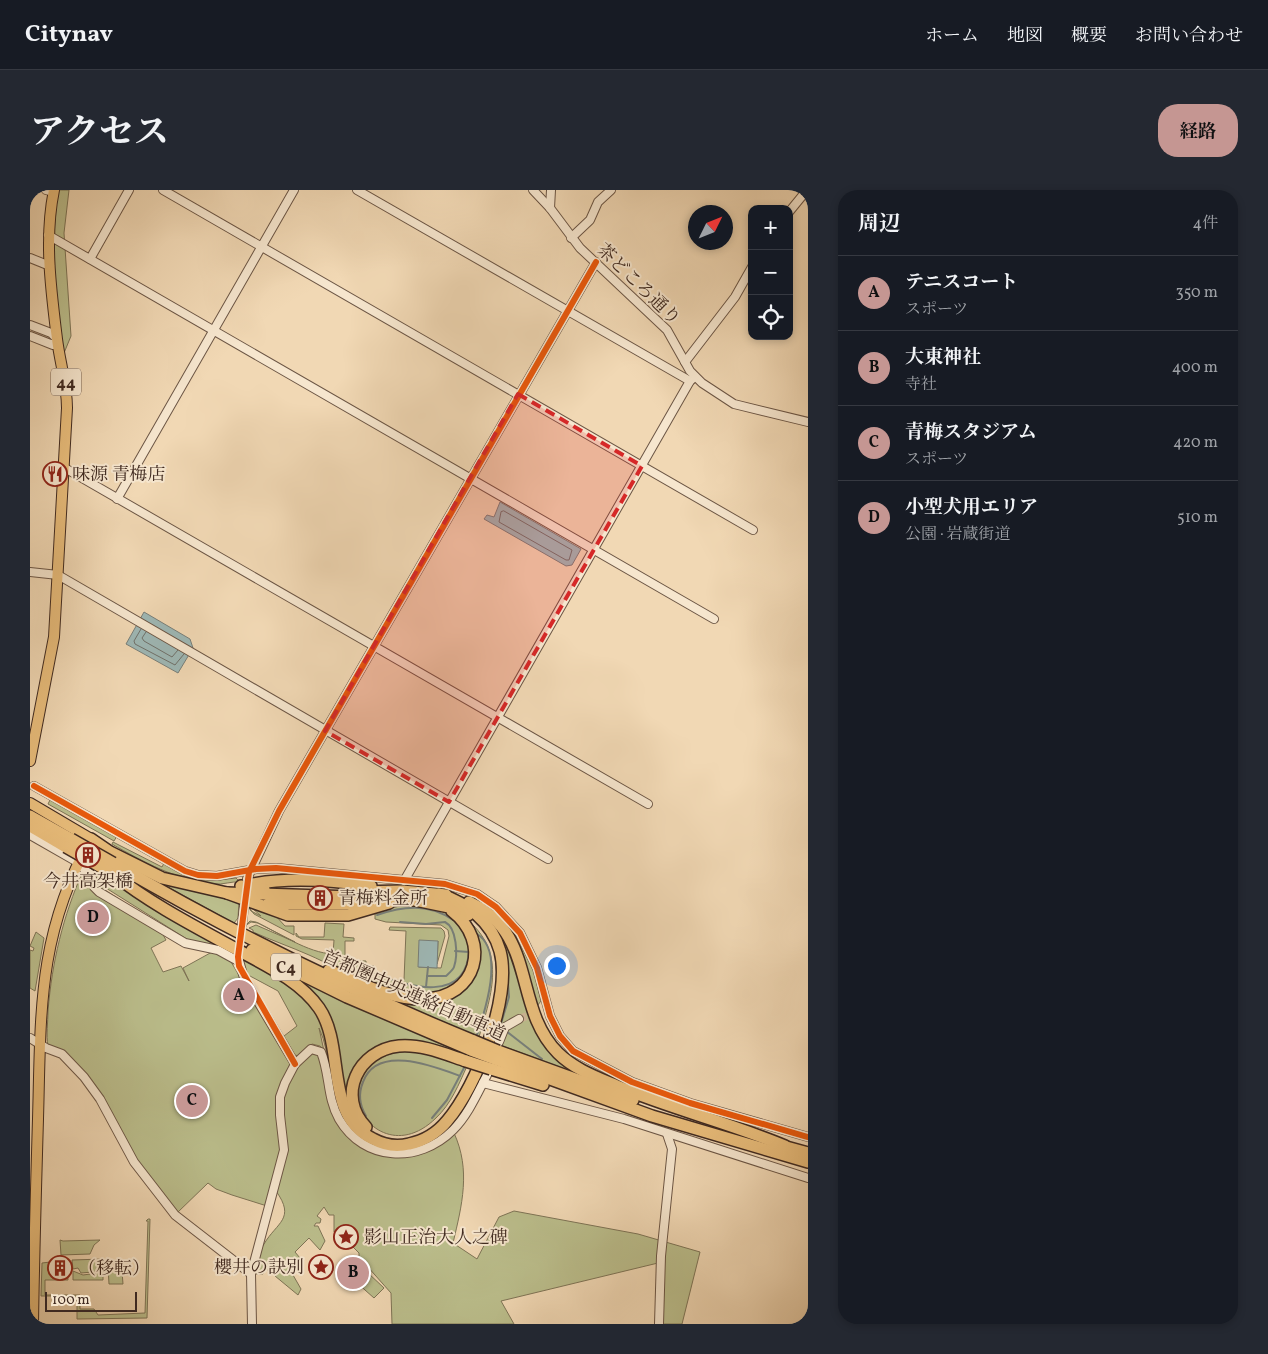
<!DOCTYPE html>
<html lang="ja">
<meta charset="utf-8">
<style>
:root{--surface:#171b24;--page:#242831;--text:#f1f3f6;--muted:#9ea1a6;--line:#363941;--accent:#c59692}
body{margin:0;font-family:Vollkorn,"Noto Serif JP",serif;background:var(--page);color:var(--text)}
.controls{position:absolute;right:15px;top:15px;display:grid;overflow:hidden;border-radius:10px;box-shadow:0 2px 8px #0003}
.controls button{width:45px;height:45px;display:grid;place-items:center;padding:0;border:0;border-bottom:1px solid var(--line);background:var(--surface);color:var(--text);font:25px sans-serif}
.compass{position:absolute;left:658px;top:15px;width:45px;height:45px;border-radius:50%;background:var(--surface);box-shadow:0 2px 8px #0003;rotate:47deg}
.scale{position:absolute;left:15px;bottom:12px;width:92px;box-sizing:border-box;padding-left:5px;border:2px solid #402a20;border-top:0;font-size:14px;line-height:18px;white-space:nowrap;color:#402a20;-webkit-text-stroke:4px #f6e6ce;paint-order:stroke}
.you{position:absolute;left:526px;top:775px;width:18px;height:18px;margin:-12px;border:4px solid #fff;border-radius:50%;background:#1a73e8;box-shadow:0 0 0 8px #1a73e833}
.badge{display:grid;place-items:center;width:32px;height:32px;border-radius:50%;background:var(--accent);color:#111;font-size:16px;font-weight:700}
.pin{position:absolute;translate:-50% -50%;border:2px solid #fff;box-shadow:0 1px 5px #0006}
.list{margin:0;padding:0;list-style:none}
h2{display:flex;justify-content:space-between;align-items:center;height:65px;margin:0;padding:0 20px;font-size:21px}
h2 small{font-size:16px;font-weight:400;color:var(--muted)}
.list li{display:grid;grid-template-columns:32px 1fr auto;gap:15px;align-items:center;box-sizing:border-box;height:75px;padding:0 20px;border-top:1px solid var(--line)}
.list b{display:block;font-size:19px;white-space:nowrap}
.list p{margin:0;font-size:16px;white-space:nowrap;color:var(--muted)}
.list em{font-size:16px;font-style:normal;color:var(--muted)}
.icon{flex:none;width:28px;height:28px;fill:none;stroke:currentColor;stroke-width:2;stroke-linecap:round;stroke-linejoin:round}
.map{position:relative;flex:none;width:778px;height:1134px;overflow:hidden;border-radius:20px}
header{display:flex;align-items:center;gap:30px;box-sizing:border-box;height:70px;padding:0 25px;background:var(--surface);border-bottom:1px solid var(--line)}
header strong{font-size:24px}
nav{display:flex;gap:28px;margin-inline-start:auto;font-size:18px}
.intro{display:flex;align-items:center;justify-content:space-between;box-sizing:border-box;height:120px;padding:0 30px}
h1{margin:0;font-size:35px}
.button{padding:12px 22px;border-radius:20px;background:var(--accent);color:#111;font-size:18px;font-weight:700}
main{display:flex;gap:30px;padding:0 30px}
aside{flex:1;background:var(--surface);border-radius:20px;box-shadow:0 2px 8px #0003}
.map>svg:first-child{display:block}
</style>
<header>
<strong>Citynav</strong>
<nav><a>ホーム</a><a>地図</a><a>概要</a><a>お問い合わせ</a></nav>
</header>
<div class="intro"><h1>アクセス</h1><a class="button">経路</a></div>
<main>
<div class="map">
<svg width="778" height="1134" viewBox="0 0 778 1134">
<rect width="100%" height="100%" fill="#f1d8b4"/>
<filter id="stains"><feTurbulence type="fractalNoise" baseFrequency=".004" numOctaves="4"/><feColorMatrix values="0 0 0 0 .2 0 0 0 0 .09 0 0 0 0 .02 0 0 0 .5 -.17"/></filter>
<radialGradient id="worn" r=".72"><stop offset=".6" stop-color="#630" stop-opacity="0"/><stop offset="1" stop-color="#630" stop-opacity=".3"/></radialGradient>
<g fill="#bbbe8c" stroke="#7e7456">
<path d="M 29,0 L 39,0 L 34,43 L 41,146 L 34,163 C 25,116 19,46 29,0 Z"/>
<polygon points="21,608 87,646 84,651 18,614"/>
<path d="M 83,652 L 132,677 L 134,673 C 161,688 175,692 206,688 L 210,692 C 202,691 193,695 183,694 C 147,690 113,672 82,654 Z"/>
<path d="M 75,664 L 83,668 C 77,678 68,690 75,700 L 112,724 L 160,751 L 76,698 L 73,694 L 76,686 C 119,716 165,740 210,766 C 231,778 256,789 273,806 C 284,817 292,830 297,845 C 308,882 298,927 337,951 C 349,958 363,961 377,959 C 417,954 436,913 451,880 L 455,881 C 445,902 436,923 419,940 C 384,973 330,966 308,922 C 296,896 302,865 289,838 L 294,861 L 290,856 L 282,854 L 268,866 L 265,865 L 254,846 L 267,836 L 248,801 L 220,786 L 216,787 L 211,769 L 188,757 L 157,751 L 109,724 L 70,699 L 64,683 L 56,677 Z"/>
<polygon points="105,679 209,711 208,728 204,733"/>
<path d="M 53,681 L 58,684 L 61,696 L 132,743 L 136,750 L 121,758 L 133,782 L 151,776 L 159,791 L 153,778 L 182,762 L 200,770 L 261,875 L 253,889 L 251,962 L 237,1016 L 202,1005 L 186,999 L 178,993 L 147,1023 L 106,971 L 70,906 L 18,856 C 16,845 18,832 18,821 C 22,772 33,726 53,681 Z"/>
<polygon points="217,715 221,721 231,726 222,718 244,724 255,736 264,736 264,745 224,724"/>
<path d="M 373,715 C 391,715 414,718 427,731 C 453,758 436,799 400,804 C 362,809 311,779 279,765 C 261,757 241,750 223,742 L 223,740 L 219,738 L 226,735 L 265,752 L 228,733 L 221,732 L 215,736 L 220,731 L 226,732 C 249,743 278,763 303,764 L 304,750 L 272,749 L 266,746 L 266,743 L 269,747 L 294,747 L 295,733 L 314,734 L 313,747 L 324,748 L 324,751 L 315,751 L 315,770 L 336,771 L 336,776 L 344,776 L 344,783 L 362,790 L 374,790 L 376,741 L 359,740 L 360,737 L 411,738 L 414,741 L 415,746 L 407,774 L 408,751 L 389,777 L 411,778 L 419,746 L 418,740 L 411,735 L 356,732 L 345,729 L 345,723 Z"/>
<path d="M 450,721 L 475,744 L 510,844 L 573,893 L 470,855 C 475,842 479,835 492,830 L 491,825 C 474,831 471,837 465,853 L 462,852 L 477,789 Z"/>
<path d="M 435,728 C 477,761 462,803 449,847 L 337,799 L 400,811 L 446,779 Z"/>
<polygon points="6,742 14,748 5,801 0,798 0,760 3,761 4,758 0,756"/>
<path d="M 485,746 C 501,759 506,791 511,811 L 507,816 L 494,767 Z"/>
<polygon points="246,778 331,819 438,865 438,868 413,860 344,860 316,914 301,835"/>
<path d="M 371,861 L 392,863 L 437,876 C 429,894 421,914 406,928 C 346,987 282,880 371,861 Z"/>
<path d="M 280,863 L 286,864 L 290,868 L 302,921 L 347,963 L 366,967 L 382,966 L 424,943 C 441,980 432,1015 423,1053 L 447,1069 L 469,1027 L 484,1021 L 608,1044 L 670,1062 L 652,1134 L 628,1134 L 628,1073 L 471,1111 L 484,1134 L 362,1134 L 361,1103 L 329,1067 L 329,1063 L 318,1052 L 315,1041 L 310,1039 L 309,1042 L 304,1042 L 304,1025 L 299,1025 L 294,1017 L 287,1026 L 291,1029 L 290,1033 L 286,1033 L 284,1036 L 288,1036 L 295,1051 L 290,1060 L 279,1048 L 265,1062 L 270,1068 L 263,1085 L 271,1099 L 268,1105 L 245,1086 L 247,1082 L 234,1079 L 233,1084 L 224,1084 C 227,1074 228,1063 234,1054 C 247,1032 266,1029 246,1001 C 250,988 256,972 257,959 C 257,948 254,936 253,924 C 251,899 263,880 280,863 Z"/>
<polygon points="118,1029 120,1029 117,1128 47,1129 47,1114 50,1114 50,1119 64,1119 68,1125 115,1123 118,1031 116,1031"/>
<polygon points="30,1050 33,1051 70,1050 64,1055 60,1064 31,1065"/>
<polygon points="73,1069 73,1077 63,1082 51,1083 48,1078 43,1079 42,1070"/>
<polygon points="91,1069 93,1094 79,1094 78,1077 91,1076"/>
<polygon points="37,1070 38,1090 15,1090 15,1105 50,1105 50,1112 47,1112 46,1106 11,1106 12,1073"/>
<polygon points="70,1080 73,1080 73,1090 43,1090 43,1081 53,1085 68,1083"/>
<polygon points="337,1082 354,1098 344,1108 326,1092"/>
</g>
<g fill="#9eb8b6" stroke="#787f7a">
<polygon points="470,312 551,359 542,375 536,376 454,329 457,325 464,327"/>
<polygon points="114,422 160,449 163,458 148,483 96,454"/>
<polygon points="389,750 408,751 407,778 388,777"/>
</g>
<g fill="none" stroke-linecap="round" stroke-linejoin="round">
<g stroke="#6f716b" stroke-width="1">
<polygon points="474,321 542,360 539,370 536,370 469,332 471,322"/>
<polyline points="111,439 104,451 105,454 145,475 154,464"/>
<polyline points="116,442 112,448 114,451 142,467 148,460"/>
</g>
<g stroke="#787f7a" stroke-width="2">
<path d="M 347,725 C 373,716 399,713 423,730"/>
<path d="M 370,732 L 396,734 L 415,732 C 427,738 428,765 424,777 C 423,780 418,784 416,786 L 397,786"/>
<polyline points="447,744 450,761"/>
<path d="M 447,744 C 475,761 455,821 447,845"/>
<polyline points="425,761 439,762"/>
<path d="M 346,784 C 378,797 437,814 439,760"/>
<polyline points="396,797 398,777"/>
<polyline points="470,837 479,807 476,765"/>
<polyline points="476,841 512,869"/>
<path d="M 336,926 C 330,916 328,904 333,892 C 347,854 403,876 430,886"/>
<polyline points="402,928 417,910 435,876"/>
</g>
<polyline stroke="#ceb596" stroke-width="8" stroke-dasharray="8 4" stroke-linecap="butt" points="489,829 511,821"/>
<defs>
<g id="minor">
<polyline points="16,0 24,2"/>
<polyline points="133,0 723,340"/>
<polyline points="327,0 660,191"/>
<polyline points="503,0 520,18 550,58 637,140 660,181 672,193 704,214 778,232"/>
<polyline points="520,18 521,0"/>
<polyline points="759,22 777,0"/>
<polyline points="18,45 684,429"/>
<polyline points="541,48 560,30 568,12 581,0"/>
<polyline points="0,68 20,76"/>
<polyline points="60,69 99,0"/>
<polyline points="0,135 21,143 27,149 23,155 0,146"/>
<polyline points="655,172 705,107 722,77"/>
<polyline points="33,277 618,614"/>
<polyline points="87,309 264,0"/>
<polyline points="0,382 28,385 518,669"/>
<polyline points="4,596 155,681 168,685 187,686 226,679 246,678 415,694 447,704 466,717 490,743 507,778 520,826 530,846 543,861 602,892 660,913 778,947"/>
<polyline points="0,645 49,673"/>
<polyline points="48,675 61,684 64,697 69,702 155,753 188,760 208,771"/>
<polyline points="217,689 249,621 566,72"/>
<polyline points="374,691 660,191 665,187"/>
<polyline points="212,735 214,716"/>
<polyline points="208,767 214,788 265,874"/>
<polyline points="0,848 16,858 32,864 54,887 70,909 104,972 145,1025 221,1084"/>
<polyline points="469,852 475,837 489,829"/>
<polyline points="453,893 594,929 778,988"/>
<path d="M 222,1134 L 221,1084 L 254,960 L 250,925 L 250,907 L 255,893 L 265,874 L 281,859 L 291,862 C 300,884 297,908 309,929 C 334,972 389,974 423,940 C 438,925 447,904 457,885"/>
<polyline points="629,1134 631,1066 642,959 637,944"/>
</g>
<g id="major">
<path d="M 0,571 L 24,447 L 37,218 C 37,194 30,173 27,149 C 21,100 14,49 24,0"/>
<path d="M 0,613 L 61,649 C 7,744 11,824 8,929 C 6,997 4,1066 3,1134"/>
</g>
<g id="highway">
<polyline points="0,626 41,649"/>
<polyline points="0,636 36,657"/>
<polyline points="61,649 80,662 132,688 197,703 258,725 318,725 359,713"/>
<path d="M 83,673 C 199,741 319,800 444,851"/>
<path d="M 83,684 C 121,714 164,736 206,759 C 235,775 269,790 289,818 C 316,857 293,925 343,949 C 354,955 367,957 379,954 C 394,951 408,942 417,931 C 447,896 482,806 470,761 C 462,732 437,713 409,704"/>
<path d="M 223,694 C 262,687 302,690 341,696"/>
<polyline points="211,696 234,699"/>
<polyline points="328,702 372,701 416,705"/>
<polyline points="197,703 324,707 345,710 385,710 419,717 438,725"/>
<path d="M 439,712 C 508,743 482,817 528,863 C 544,879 566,887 587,896 C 642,919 700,933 755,956"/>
<polyline points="238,714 342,714"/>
<polyline points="222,760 317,807 441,860"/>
<path d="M 299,780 C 328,792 362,810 394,809 C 447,808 462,752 422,721"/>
<polyline points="468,861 603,910"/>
<polyline points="465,869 622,926 778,972"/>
<polyline points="461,879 513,895"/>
<path d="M 336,937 C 306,906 328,860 369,856 C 392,854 415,864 436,871"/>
<polyline points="749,955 778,963"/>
</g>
</defs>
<use href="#minor" stroke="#6c5645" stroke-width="10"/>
<use href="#major" stroke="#402a20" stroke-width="12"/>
<use href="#highway" stroke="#402a20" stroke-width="14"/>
<use href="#minor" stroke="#f6e6ce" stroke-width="8"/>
<use href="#major" stroke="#e8bc7a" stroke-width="10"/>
<use href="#highway" stroke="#e8bc7a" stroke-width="11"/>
<defs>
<g id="highway-bridge">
<polyline points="41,649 83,673"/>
<polyline points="36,657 78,681"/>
<polyline points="444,851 468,861"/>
<polyline points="441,860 465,869"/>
<polyline points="436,871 461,879"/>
</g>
</defs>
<use href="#highway-bridge" stroke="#402a20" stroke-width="14" stroke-linecap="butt"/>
<use href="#highway-bridge" stroke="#e8bc7a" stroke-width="11"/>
<defs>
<g id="cycleway">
<polyline points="4,596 155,681 168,685 187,686 226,679 246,678 415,694 447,704 466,717 490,743 507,778 520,826 530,846 543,861 602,892 660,913 778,947"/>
<polyline points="265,874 209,776 208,767 219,682 249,621 566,72"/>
</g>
</defs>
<use href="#cycleway" stroke="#f6e6ce" stroke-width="9"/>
<use href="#cycleway" stroke="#e8590c" stroke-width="6"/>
</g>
<path fill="#d62828" fill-opacity="0.2" stroke="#d62828" stroke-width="4" stroke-dasharray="10 6" stroke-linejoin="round" d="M 488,204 L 612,276 L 419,612 L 295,541 Z"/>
<defs>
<symbol id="restaurant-ring" viewBox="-11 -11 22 22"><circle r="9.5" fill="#f6e6ce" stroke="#8f2418" stroke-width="1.5"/><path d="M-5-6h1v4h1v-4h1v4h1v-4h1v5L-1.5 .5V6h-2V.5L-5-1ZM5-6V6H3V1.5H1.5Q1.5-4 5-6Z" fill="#8f2418"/></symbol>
<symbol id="building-ring" viewBox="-11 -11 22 22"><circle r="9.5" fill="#f6e6ce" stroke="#8f2418" stroke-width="1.5"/><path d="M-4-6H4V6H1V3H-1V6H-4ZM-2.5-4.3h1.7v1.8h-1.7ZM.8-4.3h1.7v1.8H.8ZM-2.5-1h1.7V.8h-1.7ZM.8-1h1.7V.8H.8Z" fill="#8f2418"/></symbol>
<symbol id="sight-ring" viewBox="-11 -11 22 22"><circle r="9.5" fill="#f6e6ce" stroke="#8f2418" stroke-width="1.5"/><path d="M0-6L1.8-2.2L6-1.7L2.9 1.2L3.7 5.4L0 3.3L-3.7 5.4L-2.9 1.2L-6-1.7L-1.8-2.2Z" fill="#8f2418"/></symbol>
</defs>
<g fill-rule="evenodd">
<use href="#restaurant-ring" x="11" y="270" width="28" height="28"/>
<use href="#building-ring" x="44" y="651" width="28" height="28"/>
<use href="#building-ring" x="276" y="694" width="28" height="28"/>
<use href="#sight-ring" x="302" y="1033" width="28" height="28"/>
<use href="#sight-ring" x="277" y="1063" width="28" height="28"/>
<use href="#building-ring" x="16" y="1064" width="28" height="28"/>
</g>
<g text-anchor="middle" stroke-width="4" stroke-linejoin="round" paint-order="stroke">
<g fill="#f6e6ce" stroke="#776254" stroke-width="1">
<rect x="21" y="178.5" width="30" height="27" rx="4"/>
<rect x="241" y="763.5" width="30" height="27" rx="4"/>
</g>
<g font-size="16" font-weight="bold" fill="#402a20">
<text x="36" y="198">44</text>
<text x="256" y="783">C4</text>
</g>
<g font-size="18" fill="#402a20" stroke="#f6e6ce">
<text transform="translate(609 94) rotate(44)" y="6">茶どころ通り</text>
<text transform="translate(384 805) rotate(24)" y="6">首都圏中央連絡自動車道</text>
</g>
<g font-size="18" fill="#402a20" stroke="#f6e6ce" text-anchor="start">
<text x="42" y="290">味源 青梅店</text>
<text x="58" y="697" text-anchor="middle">今井高架橋</text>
<text x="308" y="714">青梅料金所</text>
<text x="334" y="1053">影山正治大人之碑</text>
<text x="274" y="1083" text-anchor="end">櫻井の訣別</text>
<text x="48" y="1084">（移転）</text>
</g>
</g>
<rect width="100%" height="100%" filter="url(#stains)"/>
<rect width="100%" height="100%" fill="url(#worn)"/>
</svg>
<div class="controls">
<button>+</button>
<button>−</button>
<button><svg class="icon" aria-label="locate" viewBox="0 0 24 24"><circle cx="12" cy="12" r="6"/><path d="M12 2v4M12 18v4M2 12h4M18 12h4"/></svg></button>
</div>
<svg class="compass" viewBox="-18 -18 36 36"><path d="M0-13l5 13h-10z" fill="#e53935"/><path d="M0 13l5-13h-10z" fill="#9ea1a6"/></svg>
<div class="scale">100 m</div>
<div class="you"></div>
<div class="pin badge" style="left:209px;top:806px">A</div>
<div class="pin badge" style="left:323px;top:1083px">B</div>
<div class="pin badge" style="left:162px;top:911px">C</div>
<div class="pin badge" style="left:63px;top:728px">D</div>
</div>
<aside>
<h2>周辺<small>4件</small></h2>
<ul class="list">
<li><span class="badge">A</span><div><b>テニスコート</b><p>スポーツ</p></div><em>350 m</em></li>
<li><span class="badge">B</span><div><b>大東神社</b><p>寺社</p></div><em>400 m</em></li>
<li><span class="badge">C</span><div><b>青梅スタジアム</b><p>スポーツ</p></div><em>420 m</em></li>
<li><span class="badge">D</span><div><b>小型犬用エリア</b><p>公園 · 岩蔵街道</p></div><em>510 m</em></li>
</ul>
</aside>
</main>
